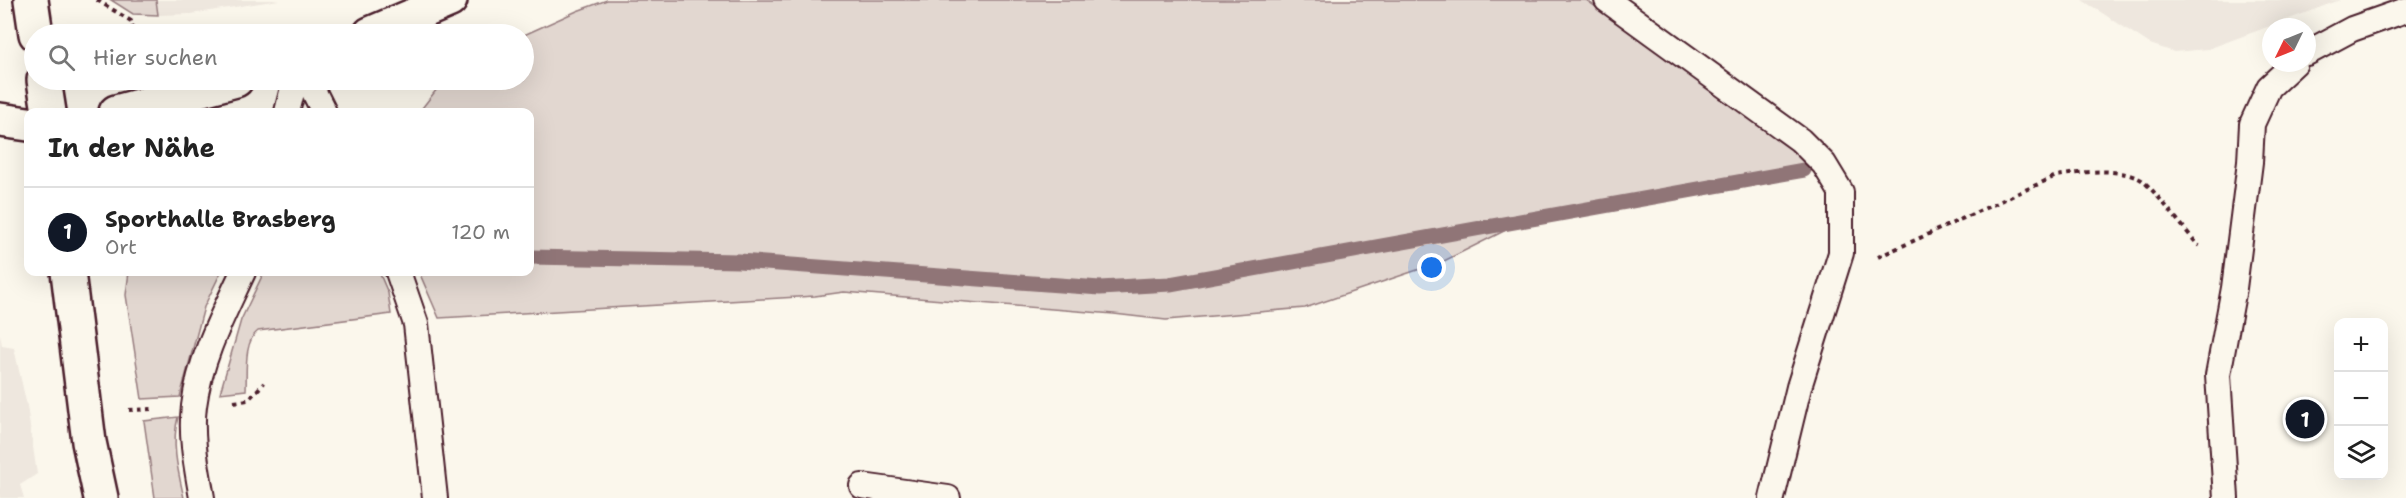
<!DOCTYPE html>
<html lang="de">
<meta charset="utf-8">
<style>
:root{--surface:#fff;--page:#f6f6f6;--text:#222;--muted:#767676;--line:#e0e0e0;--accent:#111827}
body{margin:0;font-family:"Shantell Sans",sans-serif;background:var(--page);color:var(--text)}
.controls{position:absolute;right:18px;bottom:18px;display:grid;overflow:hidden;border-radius:12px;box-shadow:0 6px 24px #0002}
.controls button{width:54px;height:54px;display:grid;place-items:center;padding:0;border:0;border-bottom:2px solid var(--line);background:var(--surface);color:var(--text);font:30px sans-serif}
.compass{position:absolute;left:2262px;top:18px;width:54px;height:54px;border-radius:50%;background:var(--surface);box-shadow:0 6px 24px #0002;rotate:227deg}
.you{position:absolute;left:1432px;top:268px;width:21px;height:21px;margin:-15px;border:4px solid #fff;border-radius:50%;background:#1a73e8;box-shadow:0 0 0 9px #1a73e833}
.badge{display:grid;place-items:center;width:39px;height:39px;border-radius:50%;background:var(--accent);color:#fff;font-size:20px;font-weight:700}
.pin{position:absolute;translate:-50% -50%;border:3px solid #fff;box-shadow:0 2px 6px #0006}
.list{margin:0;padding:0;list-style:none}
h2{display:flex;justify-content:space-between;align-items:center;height:78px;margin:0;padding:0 24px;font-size:26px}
h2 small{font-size:20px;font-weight:400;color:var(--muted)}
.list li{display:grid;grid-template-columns:39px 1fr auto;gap:18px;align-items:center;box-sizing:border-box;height:90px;padding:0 24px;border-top:2px solid var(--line)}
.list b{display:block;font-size:22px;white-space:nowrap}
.list p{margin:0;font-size:20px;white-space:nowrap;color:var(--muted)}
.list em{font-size:20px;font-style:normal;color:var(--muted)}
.icon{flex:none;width:33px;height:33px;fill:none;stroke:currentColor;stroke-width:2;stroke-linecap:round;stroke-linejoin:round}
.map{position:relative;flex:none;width:2406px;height:498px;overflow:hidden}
.search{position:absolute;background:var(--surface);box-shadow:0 6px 24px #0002;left:24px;top:24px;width:510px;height:66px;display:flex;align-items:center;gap:15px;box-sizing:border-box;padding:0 21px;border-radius:33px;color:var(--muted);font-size:22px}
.panel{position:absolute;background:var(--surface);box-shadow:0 6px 24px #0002;left:24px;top:108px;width:510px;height:168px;border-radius:12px}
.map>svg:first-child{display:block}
</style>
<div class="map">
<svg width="2406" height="498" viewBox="0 0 2406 498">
<rect width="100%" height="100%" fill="#fbf7ec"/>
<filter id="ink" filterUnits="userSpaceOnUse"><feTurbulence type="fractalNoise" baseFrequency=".0167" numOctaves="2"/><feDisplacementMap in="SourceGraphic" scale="12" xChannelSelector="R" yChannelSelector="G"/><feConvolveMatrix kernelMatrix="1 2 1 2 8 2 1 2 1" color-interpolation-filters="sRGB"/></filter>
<g filter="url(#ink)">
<g fill="#eee7de">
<polygon points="156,0 279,0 191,14 158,15"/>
<polygon points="2082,0 2340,0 2208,49 2174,52 2150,44"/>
<polygon points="0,334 2,346 14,348 27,406 37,474 20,485 24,498 0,498"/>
</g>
<g fill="#e2d7d0" stroke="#967b7e" stroke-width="1.5">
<polygon points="111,0 156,0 158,15 133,14"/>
<polygon points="607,0 1586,0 1794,148 1808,163 1516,225 1444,261 1305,308 1166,320 1114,314 844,292 815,296 439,318 419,272 530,272 530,112 419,112 437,89 436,80 524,80 524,35 577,11"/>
<polygon points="129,272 221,272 204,307 180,397 142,399 126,295"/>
<path d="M 264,272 L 379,272 L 388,293 L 391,314 L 258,331 C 243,342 247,373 246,390 L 220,393 L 241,320 Z"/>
<path d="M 178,417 C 171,444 178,471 184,498 L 155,498 L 144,421 Z"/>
</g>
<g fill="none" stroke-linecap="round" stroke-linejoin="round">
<polyline stroke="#907477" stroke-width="15" points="530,257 739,261 1100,288 1170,284 1804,170"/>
<defs>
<g id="service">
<polyline points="1607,0 1800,140 1824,164 1841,192 1841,253 1799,387 1772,498"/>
<polyline points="2307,53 2352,29 2406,10"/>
<polyline points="308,80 324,112"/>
<polyline points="287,112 295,80"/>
<polyline points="398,272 416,324 435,498"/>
<polyline points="862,486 948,498"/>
<path d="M 202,498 C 197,468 190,437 194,406 C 200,358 223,315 243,272"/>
<polyline points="2226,498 2218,375 2234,288 2250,162 2252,124 2269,87 2295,63"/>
</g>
<g id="minor">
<polyline points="370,34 450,0"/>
<polyline points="116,112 236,80"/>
<polyline points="0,120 28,124"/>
</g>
<g id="secondary">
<polyline points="31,0 36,34"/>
<polyline points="44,80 49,112"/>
<polyline points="68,272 89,442 101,498"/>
</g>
</defs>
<use href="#service" stroke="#4a1f2b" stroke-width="28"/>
<use href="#minor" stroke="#4a1f2b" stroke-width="38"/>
<use href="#secondary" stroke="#4a1f2b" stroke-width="38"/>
<g stroke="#4a1f2b" stroke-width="4" stroke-dasharray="4.5 4.5" stroke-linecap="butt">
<polyline points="97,0 131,21 135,34"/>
<path d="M 1878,257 L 2056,176 C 2083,172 2115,167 2140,179 C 2149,183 2189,235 2199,246"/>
<polyline points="234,402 248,400 264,383"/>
<polyline points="129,410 154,409"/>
</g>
<use href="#service" stroke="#fbf7ec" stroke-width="24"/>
<use href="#minor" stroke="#fbf7ec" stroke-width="33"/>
<use href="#secondary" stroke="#fbf7ec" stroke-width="33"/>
</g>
</g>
</svg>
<div class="controls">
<button>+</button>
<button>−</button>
<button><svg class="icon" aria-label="layers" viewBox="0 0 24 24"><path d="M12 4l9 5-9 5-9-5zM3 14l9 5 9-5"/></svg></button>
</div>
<svg class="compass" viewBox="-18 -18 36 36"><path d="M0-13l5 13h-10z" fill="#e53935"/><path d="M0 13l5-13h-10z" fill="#767676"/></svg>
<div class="you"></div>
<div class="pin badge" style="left:2305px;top:419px">1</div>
<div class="search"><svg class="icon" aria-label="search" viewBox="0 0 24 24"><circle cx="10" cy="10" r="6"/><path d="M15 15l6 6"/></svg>Hier suchen</div>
<section class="panel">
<h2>In der Nähe<small></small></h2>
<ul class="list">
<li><span class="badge">1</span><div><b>Sporthalle Brasberg</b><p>Ort</p></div><em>120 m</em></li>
</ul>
</section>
</div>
